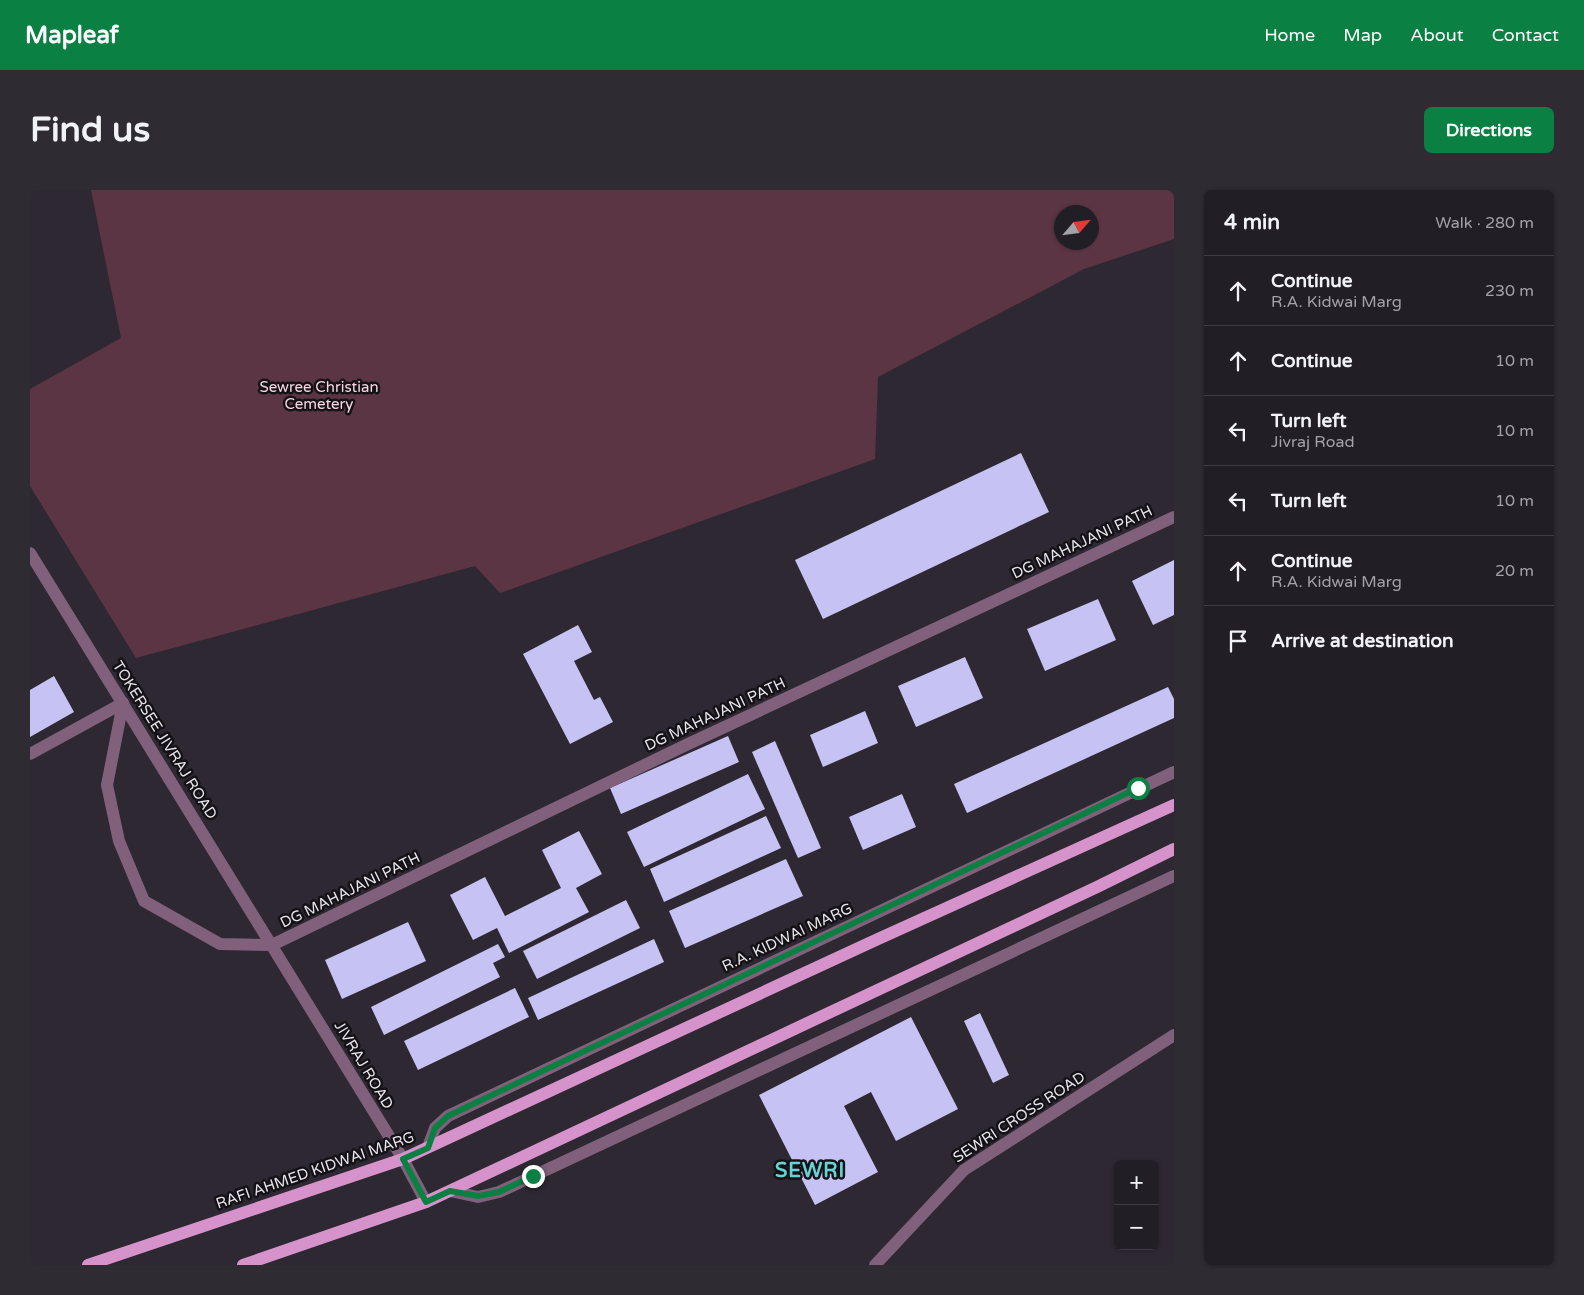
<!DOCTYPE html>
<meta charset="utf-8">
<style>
:root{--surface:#221e26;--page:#2e2b32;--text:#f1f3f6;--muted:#a2a2a7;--line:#3f3c43;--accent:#0b8043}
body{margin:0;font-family:"Varela Round",sans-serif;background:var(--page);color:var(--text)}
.controls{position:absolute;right:15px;bottom:15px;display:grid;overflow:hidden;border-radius:8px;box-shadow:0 1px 4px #0004}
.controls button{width:45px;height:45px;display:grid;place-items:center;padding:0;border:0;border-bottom:1px solid var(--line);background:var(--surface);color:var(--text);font:25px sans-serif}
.compass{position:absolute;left:1024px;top:15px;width:45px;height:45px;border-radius:50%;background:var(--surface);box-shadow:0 1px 4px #0004;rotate:62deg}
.stop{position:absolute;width:15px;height:15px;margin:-11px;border:4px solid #0b8043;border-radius:50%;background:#fff}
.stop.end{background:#0b8043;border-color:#fff;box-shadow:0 1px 5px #0008}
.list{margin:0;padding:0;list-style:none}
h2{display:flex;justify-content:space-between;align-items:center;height:65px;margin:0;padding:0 20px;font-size:21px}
h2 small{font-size:16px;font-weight:400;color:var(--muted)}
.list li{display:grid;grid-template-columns:32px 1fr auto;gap:15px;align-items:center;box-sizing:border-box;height:70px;padding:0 20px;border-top:1px solid var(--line)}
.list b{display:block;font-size:19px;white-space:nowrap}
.list p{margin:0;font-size:16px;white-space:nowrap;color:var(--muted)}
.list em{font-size:16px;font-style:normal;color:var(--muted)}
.icon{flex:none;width:28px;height:28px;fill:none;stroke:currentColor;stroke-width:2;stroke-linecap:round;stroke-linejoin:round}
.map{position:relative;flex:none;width:1144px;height:1075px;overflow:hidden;border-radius:8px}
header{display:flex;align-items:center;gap:30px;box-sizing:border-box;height:70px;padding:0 25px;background:var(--accent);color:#fff}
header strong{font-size:24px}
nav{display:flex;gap:28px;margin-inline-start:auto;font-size:18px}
.intro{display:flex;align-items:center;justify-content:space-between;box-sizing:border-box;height:120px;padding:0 30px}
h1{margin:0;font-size:35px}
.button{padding:12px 22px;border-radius:8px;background:var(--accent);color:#fff;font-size:18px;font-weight:700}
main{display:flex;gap:30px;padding:0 30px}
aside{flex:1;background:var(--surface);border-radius:8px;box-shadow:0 1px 4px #0004}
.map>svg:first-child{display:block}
</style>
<header>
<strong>Mapleaf</strong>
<nav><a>Home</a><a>Map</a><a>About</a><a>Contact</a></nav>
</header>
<div class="intro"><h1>Find us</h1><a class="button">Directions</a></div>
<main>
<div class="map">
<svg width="1144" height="1075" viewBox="0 0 1144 1075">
<rect width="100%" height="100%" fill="#2e2832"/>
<path fill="#5c3544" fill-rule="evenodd" d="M 61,0 L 1144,0 L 1144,49 L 1054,79 L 848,187 L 845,269 L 470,403 L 445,376 L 106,468 L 0,296 L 0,199 L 91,148 ZM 1032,22 L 1062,22 L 1062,52 L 1032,52 Z"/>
<g fill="#c6c2f4">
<polygon points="991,263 1019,322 793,429 765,370"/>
<polygon points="1144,370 1144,425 1123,435 1102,391"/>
<polygon points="1068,409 1086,450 1015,481 997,439"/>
<polygon points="548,435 562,462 544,471 564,510 570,507 583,532 540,554 493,464"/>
<polygon points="935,467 953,508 886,537 868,496"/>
<polygon points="24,486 44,522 0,547 0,500"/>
<polygon points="1138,497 1144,509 1144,528 937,623 924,594"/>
<polygon points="835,521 848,553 793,577 780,545"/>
<polygon points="698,546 709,572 591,624 580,598"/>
<polygon points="745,551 791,658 768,668 722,562"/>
<polygon points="718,584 735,619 614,677 597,642"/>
<polygon points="872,604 886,637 833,660 819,627"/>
<polygon points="736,626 751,658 634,712 620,679"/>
<polygon points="549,641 572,684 546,698 559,722 479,763 467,738 443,750 420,705 455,687 475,726 531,698 512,660"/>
<polygon points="756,669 773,706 655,758 639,721"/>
<polygon points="596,710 610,738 507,789 493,761"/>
<polygon points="378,732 396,771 312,809 295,770"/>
<polygon points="624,749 634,772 508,830 498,808"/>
<polygon points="468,754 475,767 463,773 470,787 354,845 341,817"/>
<polygon points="485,798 499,827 388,880 374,851"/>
<polygon points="950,823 979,885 963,893 934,831"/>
<polygon points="881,827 928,919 866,951 841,902 814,916 848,982 785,1015 729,905"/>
</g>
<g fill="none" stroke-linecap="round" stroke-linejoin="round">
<g stroke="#80607b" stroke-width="12">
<polyline points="0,363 373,969 396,1012"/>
<polyline points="93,513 77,595 89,651 114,711 190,754 242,755 656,555 1144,327"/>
<polyline points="0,564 93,513"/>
<polyline points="398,957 405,938 418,926 1144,582"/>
<polyline points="420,1001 448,1007 469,1002 1144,686"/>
<polyline points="845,1075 934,980 1144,845"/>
</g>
<g stroke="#d693cb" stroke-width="12">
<polyline points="58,1075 373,969 848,749 1144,615"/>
<polyline points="213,1075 396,1012 1067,697 1144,659"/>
</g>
</g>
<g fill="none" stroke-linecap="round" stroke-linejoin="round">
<polyline stroke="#0b8043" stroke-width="6" points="503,986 469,1002 448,1006 420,1001 396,1012 373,969 398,958 405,938 418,926 1108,598"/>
</g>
<g text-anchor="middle" stroke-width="5" stroke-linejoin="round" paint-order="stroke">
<g font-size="15" fill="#f7d6e1" stroke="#151217">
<text x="289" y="202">Sewree Christian<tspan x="289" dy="17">Cemetery</tspan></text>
</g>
<g font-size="15" fill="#e8e4eb" stroke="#151217">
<text transform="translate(1052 352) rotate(-25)" y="5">DG MAHAJANI PATH</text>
<text transform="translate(685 524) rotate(-25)" y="5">DG MAHAJANI PATH</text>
<text transform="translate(135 550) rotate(58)" y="5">TOKERSEE JIVRAJ ROAD</text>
<text transform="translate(320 700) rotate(-26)" y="5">DG MAHAJANI PATH</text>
<text transform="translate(757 747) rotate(-25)" y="5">R.A. KIDWAI MARG</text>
<text transform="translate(334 875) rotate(59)" y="5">JIVRAJ ROAD</text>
<text transform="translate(989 927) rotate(-33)" y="5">SEWRI CROSS ROAD</text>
<text transform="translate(285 980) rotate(-19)" y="5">RAFI AHMED KIDWAI MARG</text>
</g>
<g font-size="20" font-weight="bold" letter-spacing="1" fill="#66d3d7" stroke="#151217">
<text x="780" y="987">SEWRI</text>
</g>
</g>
</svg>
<div class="controls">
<button>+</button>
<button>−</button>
</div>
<svg class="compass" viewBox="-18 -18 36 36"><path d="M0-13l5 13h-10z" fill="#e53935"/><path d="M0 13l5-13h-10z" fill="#a2a2a7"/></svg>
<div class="stop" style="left:1108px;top:598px"></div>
<div class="stop end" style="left:503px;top:986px"></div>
</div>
<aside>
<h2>4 min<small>Walk · 280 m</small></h2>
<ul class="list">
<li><svg class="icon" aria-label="ahead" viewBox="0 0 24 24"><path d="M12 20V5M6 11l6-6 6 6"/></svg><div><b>Continue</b><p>R.A. Kidwai Marg</p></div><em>230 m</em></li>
<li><svg class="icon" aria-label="ahead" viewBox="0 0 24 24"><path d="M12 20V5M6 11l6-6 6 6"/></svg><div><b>Continue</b></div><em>10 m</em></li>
<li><svg class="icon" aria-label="left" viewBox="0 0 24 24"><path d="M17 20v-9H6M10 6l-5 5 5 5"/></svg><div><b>Turn left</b><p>Jivraj Road</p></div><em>10 m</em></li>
<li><svg class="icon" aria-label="left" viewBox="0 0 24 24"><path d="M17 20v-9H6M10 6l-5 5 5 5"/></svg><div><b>Turn left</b></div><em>10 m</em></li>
<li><svg class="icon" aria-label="ahead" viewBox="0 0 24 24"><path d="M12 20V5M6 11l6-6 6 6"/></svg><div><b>Continue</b><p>R.A. Kidwai Marg</p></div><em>20 m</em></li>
<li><svg class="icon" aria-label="arrive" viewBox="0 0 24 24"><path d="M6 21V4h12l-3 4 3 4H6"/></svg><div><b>Arrive at destination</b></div></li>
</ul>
</aside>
</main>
